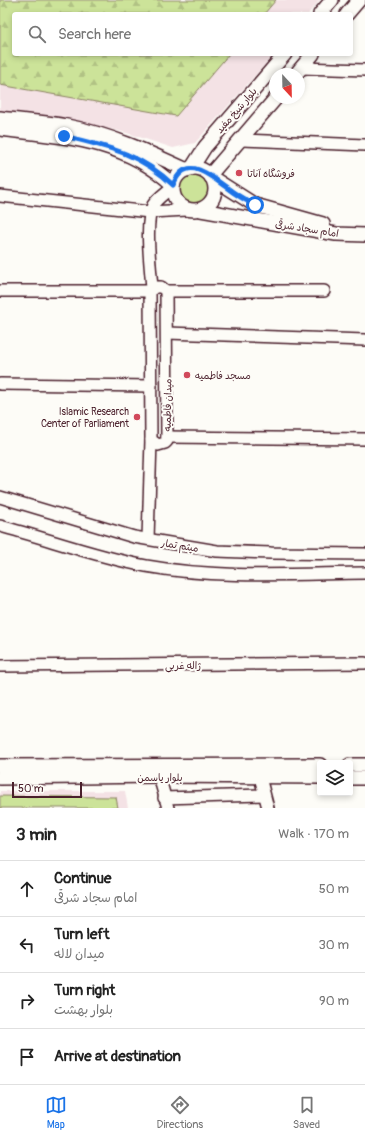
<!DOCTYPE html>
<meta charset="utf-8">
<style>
:root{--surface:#fff;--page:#f2f2f2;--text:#222;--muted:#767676;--line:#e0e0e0;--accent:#1a73e8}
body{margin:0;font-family:Pangolin,"Playpen Sans Arabic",sans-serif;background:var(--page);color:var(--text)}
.controls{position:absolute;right:12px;bottom:12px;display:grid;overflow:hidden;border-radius:4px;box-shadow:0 2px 6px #0003}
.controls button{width:36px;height:36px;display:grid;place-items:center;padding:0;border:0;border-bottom:1px solid var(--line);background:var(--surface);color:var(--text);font:20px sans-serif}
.compass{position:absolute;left:269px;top:68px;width:36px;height:36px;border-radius:50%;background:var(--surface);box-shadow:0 2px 6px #0003;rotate:158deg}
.scale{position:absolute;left:12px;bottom:10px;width:70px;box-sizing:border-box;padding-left:4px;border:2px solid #4a1f2b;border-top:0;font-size:11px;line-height:14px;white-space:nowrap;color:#4a1f2b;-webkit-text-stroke:3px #fdfcf7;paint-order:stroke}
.stop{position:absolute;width:12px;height:12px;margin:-9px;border:3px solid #1a73e8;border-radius:50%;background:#fff}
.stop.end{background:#1a73e8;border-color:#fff;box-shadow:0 1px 4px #0008}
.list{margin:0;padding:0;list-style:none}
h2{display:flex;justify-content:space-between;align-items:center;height:52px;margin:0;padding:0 16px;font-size:17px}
h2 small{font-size:13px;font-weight:400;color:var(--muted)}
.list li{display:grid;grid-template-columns:26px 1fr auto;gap:12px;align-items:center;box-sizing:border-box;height:56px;padding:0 16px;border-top:1px solid var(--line)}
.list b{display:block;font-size:15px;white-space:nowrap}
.list p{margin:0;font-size:13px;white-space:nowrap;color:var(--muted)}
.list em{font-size:13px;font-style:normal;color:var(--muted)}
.icon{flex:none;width:22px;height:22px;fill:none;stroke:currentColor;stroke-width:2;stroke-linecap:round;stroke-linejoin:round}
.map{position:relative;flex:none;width:365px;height:808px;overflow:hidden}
.search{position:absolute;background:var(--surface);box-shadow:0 2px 6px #0003;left:12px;right:12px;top:12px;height:44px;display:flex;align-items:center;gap:10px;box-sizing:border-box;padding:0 14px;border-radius:4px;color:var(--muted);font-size:15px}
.sheet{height:276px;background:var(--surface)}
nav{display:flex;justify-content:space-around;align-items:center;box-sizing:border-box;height:56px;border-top:1px solid var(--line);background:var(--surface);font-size:11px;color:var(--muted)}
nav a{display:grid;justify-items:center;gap:2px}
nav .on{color:var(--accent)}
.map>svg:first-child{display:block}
</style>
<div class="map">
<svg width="365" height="808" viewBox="0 0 365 808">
<defs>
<pattern id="forest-firs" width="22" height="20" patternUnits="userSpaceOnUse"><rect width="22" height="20" fill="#cce399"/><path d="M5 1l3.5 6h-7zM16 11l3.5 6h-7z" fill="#b1c284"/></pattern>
</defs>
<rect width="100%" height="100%" fill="#fdfcf7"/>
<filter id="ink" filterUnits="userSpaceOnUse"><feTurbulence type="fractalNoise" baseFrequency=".025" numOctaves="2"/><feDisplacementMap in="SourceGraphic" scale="8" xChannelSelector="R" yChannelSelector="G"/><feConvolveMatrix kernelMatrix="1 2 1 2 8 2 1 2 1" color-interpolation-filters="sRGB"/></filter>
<g filter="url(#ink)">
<g fill="#f4e2e5">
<polygon points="0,0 320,0 308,14 14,14 14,54 274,54 195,143 173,148 127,133 73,120 0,112"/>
<polygon points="0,791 125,791 128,808 0,808"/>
</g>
<g fill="#cce399" stroke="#8b8162">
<circle cx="194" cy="190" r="16"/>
<polygon points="0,796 116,797 118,808 0,808"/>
</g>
<polygon fill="url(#forest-firs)" stroke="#8b8162" points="0,0 276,0 264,14 14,14 14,54 229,54 176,116 0,85"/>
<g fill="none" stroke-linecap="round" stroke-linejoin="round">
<defs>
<g id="minor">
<polyline points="301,68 365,70"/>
<polyline points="242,140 365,145"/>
<polyline points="0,196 150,212 187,210"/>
<polygon points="155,287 161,287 166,291 167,441 165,443 158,445 151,440 150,291"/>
<path d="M 152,289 C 151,270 144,222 153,205 C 157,198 167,192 173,186"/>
<polyline points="0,291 150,291"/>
<polyline points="166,291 324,291"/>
<polyline points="167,333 365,340"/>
<polyline points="0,384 151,386"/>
<polyline points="167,437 365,439"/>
<polyline points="0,497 134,537 217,551 271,553 365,554"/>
<path d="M 0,526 C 49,539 97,557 146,566 C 218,579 293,574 365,573"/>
<polyline points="148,539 151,440"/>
<polyline points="0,666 365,663"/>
<polyline points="159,776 168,808"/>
<polyline points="260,777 268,808"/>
<polyline points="164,798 264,795"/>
</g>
<g id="tertiary">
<polyline points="320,14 332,0"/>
<polyline points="347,14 359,0"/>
<polyline points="296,74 313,54"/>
<path d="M 0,118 C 22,121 45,122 67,126 C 109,134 148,152 187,170"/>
<path d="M 0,129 C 64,137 124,139 173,185"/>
<circle cx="194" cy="189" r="21"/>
<polyline points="191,169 205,147 285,54"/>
<polyline points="210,175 276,98"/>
<polyline points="211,177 255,205 323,224"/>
<polyline points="201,210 336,234 365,235"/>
<polyline points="350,765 365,765"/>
<polyline points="0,766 320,765"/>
<polyline points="0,778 159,776 320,777"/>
<polyline points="350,778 365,778"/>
</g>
</defs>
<use href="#minor" stroke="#4a1f2b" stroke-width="14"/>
<use href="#tertiary" stroke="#4a1f2b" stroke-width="16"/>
<use href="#minor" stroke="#fdfcf7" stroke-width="11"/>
<use href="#tertiary" stroke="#fdfcf7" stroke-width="13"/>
</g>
</g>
<g fill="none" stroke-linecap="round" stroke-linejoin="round" filter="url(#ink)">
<path stroke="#1a73e8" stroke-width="5" d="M 64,136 C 108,147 140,153 173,185 C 186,153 209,175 226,187 C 235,194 245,200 255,205"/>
</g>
<g fill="#d1495b" stroke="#fdfcf7" stroke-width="1.5">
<circle cx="239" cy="173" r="4"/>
<circle cx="187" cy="375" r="4"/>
<circle cx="137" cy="417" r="4"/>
</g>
<g text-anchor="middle" stroke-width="4" stroke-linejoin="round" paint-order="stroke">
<g font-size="10" fill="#4a1f2b" stroke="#fdfcf7">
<text transform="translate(236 110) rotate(-49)" y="4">بلوار شیخ مفید</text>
<text transform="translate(307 228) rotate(9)" y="4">امام سجاد شرقی</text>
<text transform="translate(167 405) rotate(-89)" y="4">میدان فاطمیه</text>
<text transform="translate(180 545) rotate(9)" y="4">میثم تمار</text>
<text x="183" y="669">ژاله غربی</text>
<text x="160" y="781">بلوار یاسمن</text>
</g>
<g font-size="10" fill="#4a1f2b" stroke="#fdfcf7" text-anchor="start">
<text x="247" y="177">فروشگاه آناتا</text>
<text x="195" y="379">مسجد فاطمیه</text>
<text x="129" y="415" text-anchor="end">Islamic Research<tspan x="129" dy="12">Center of Parliament</tspan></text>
</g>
</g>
</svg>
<div class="controls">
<button><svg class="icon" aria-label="layers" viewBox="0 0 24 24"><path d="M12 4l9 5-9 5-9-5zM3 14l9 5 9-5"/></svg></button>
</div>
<svg class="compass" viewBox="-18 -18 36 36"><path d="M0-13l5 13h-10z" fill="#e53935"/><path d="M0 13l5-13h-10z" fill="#767676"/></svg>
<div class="scale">50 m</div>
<div class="stop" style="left:255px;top:205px"></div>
<div class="stop end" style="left:64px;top:136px"></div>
<div class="search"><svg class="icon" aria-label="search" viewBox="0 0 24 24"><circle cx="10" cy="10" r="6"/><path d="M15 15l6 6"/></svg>Search here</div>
</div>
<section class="sheet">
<h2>3 min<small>Walk · 170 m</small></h2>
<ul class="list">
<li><svg class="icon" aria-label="ahead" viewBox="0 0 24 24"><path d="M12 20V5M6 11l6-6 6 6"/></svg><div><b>Continue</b><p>امام سجاد شرقی</p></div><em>50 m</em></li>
<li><svg class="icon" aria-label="left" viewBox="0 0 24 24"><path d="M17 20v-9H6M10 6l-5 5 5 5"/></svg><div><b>Turn left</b><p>میدان لاله</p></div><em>30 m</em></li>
<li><svg class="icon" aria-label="right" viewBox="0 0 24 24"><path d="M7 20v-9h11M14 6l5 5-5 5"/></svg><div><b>Turn right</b><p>بلوار بهشت</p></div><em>90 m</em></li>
<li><svg class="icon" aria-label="arrive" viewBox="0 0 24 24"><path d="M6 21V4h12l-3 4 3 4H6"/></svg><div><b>Arrive at destination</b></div></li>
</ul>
</section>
<nav>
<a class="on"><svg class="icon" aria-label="map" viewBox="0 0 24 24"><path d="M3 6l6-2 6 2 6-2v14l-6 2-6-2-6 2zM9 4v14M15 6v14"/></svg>Map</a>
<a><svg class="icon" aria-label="directions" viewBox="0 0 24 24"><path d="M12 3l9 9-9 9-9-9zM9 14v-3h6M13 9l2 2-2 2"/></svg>Directions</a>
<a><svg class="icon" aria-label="saved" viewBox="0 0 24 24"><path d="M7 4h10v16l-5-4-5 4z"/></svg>Saved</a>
</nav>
